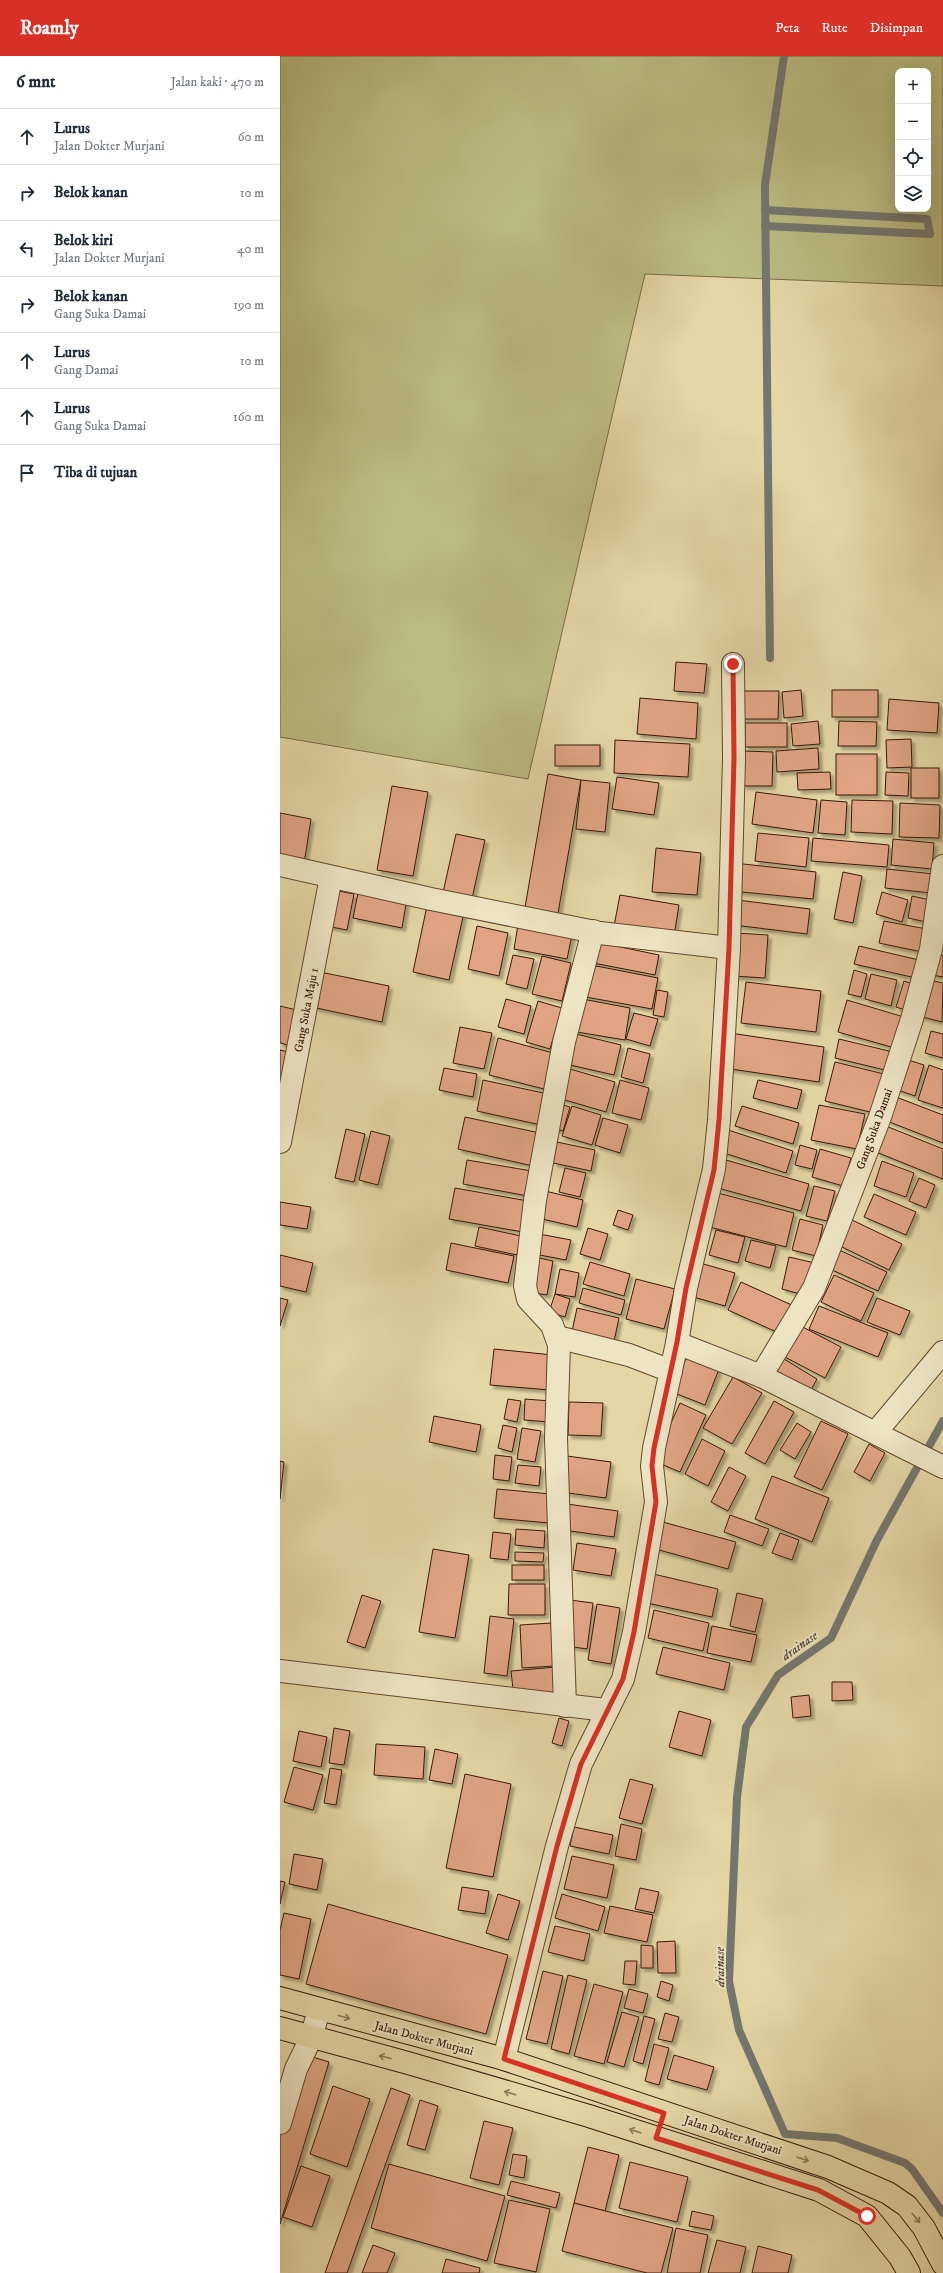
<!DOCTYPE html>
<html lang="id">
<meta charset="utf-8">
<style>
:root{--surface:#fff;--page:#f2f2f3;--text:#1f2937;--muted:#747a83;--line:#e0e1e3;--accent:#d93025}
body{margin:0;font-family:"IM FELL DW Pica",serif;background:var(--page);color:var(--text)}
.controls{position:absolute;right:12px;top:12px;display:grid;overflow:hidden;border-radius:8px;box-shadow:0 4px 16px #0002}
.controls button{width:36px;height:36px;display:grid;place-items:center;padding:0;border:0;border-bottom:1px solid var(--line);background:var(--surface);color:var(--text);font:20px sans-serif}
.stop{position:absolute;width:12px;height:12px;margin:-9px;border:3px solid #d93025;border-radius:50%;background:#fff}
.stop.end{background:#d93025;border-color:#fff;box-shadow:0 1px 4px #0008}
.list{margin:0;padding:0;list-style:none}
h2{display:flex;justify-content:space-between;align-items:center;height:52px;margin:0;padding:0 16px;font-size:17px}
h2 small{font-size:13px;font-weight:400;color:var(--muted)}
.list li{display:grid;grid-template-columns:26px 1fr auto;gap:12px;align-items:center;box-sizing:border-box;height:56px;padding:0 16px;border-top:1px solid var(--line)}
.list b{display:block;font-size:15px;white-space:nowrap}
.list p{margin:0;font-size:13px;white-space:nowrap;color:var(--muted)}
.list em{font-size:13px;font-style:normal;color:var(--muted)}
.icon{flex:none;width:22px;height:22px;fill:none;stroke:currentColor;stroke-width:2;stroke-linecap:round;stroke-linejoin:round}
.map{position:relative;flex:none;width:663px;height:2217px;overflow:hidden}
header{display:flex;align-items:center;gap:24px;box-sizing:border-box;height:56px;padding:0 20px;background:var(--accent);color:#fff}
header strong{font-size:19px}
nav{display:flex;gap:22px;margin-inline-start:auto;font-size:14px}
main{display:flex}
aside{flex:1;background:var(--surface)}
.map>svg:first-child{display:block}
</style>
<header>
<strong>Roamly</strong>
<nav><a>Peta</a><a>Rute</a><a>Disimpan</a></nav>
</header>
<main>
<aside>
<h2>6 mnt<small>Jalan kaki · 470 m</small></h2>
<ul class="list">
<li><svg class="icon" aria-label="ahead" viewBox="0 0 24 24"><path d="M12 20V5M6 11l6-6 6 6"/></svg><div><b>Lurus</b><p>Jalan Dokter Murjani</p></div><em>60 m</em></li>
<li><svg class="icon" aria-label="right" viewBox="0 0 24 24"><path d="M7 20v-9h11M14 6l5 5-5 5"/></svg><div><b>Belok kanan</b></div><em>10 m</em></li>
<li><svg class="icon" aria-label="left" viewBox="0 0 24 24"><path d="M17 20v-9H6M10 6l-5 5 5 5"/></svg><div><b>Belok kiri</b><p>Jalan Dokter Murjani</p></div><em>40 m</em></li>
<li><svg class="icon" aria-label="right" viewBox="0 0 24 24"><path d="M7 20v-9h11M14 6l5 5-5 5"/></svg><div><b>Belok kanan</b><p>Gang Suka Damai</p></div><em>190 m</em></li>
<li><svg class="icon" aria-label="ahead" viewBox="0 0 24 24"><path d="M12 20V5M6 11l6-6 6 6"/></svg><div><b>Lurus</b><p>Gang Damai</p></div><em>10 m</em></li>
<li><svg class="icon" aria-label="ahead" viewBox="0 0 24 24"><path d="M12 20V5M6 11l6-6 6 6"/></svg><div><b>Lurus</b><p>Gang Suka Damai</p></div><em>160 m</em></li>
<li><svg class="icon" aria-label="arrive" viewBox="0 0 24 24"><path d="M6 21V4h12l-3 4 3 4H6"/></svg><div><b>Tiba di tujuan</b></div></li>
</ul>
</aside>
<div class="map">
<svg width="663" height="2217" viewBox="0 0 663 2217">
<defs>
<filter id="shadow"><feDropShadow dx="3.5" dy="3.5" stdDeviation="1" flood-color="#0004"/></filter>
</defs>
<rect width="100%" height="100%" fill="#e4d6a5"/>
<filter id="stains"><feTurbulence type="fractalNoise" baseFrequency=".005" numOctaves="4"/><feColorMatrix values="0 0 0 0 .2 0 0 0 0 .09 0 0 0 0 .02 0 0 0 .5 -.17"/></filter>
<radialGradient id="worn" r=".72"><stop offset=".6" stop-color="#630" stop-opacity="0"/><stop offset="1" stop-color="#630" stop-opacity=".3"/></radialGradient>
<path fill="#babc82" stroke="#7a6a45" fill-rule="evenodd" d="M 0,0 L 663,0 L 663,230 L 365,218 L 248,723 L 0,681 ZM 618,15 L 648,15 L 648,153 L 618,153 Z"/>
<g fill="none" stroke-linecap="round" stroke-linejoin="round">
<g stroke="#74776f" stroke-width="8">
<polyline points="485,154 647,163 650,178 485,170"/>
<polyline points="490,602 485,129 504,0"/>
<polyline points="663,1365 597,1484 551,1582 498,1619 466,1671 457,1741 449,1925 459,1974 505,2078 557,2082 625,2107 632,2113 663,2157"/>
</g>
</g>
<g fill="#e0a484" stroke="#3a1908" filter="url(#shadow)">
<polygon points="396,606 427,608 424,637 394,635"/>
<polygon points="521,634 523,660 504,662 502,636"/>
<rect x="552" y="634" width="46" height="27"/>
<polygon points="463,635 499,635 498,663 462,663"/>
<polygon points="360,642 418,647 416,683 357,678"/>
<polygon points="609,643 659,647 657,677 607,674"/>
<polygon points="538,665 540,688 513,690 511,668"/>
<polygon points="559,665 597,666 596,690 558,690"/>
<rect x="465" y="667" width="42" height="24"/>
<polygon points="631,683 632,711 607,712 606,684"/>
<polygon points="335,684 410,688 408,721 334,717"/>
<rect x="275" y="689" width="45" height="21"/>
<polygon points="538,692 539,713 497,716 496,695"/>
<polygon points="464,695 493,696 492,730 463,730"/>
<rect x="556" y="698" width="41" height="41"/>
<rect x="631" y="712" width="28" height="30"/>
<polygon points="550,716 551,733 518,734 517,717"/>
<polygon points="606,716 629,717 628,740 605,739"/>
<polygon points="268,718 301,724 277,863 244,857"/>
<polygon points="337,721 379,727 374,759 332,753"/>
<polygon points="301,724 330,727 325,776 296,773"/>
<polygon points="112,730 148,736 133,820 97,814"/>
<polygon points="476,736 537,744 533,777 472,768"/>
<polygon points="541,744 567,746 565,779 538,777"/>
<polygon points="572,744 613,745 612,778 571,776"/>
<polygon points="620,747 660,749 659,782 619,781"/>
<polygon points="0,757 31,763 24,808 0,804"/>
<polygon points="478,777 529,782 526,811 475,805"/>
<polygon points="176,778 205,784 191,847 162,841"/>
<polygon points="533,782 609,789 607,811 531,805"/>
<polygon points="613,783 654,787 652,813 611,809"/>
<polygon points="376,792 421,797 417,839 372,836"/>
<polygon points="454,807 536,816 533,843 452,835"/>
<polygon points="607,813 654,818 651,837 605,832"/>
<polygon points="563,816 582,820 573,867 554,863"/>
<polygon points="79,832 127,842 122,872 73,862"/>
<polygon points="53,834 74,838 67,874 46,870"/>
<polygon points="602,836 628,844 622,866 596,858"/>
<polygon points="340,839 399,849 394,880 334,870"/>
<polygon points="632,840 655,845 651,867 628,862"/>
<polygon points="457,844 530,853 527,878 454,869"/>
<polygon points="148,845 185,852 169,924 133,916"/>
<polygon points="604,865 652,874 647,897 599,887"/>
<polygon points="238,869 292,879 287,903 234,893"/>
<polygon points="197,870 228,877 219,920 188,913"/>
<polygon points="456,877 488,879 485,922 453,920"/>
<polygon points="312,885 379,899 375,919 308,906"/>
<polygon points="579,890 639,904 636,922 574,908"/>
<polygon points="656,898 663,899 663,921 652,919"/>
<polygon points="233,899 254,903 247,933 226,928"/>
<polygon points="262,900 291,907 282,945 252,938"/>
<polygon points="306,908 378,922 372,953 300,940"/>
<polygon points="574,914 587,918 581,941 568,938"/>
<polygon points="35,915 109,930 102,966 27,950"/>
<polygon points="591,918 617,924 611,950 585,943"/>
<polygon points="649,924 663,927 662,966 639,960"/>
<polygon points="624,925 639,930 631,956 616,951"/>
<polygon points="466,926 541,935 536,976 461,967"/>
<polygon points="377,934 388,936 384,961 373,959"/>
<polygon points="297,942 350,952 345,984 291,975"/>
<polygon points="226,943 251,950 244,978 218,971"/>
<polygon points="567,944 624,961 615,992 558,976"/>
<polygon points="258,945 282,952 270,993 246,986"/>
<polygon points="0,950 25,956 17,991 0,987"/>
<polygon points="354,957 378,963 370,990 346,983"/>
<polygon points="180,971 212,977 204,1013 173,1007"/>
<polygon points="651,975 663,978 663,1002 645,997"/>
<polygon points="288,976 341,989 334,1019 281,1007"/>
<polygon points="450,977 544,991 539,1026 444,1012"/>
<polygon points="218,982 273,997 264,1033 209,1019"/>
<polygon points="559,983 613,996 609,1015 555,1002"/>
<polygon points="348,992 370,998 363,1027 341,1021"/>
<polygon points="0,994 13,997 7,1024 0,1022"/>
<polygon points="625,1003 644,1009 635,1040 615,1033"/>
<polygon points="555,1006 604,1018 594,1057 545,1045"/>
<polygon points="649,1009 663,1014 663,1052 638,1044"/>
<polygon points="283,1011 335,1026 326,1056 275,1041"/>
<polygon points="164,1012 197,1018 193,1041 159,1034"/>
<polygon points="203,1024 268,1038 261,1069 197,1055"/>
<polygon points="340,1024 369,1032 361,1064 332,1057"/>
<polygon points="478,1024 522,1034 517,1053 473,1042"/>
<polygon points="616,1041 663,1059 663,1087 607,1065"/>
<polygon points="276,1047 290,1051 283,1075 269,1071"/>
<polygon points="539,1049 585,1058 577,1093 531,1084"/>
<polygon points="292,1050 321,1059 312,1089 282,1080"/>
<polygon points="462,1050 519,1067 513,1088 455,1070"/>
<polygon points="185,1061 260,1077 253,1110 178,1093"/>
<polygon points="323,1062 348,1069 340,1097 315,1089"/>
<polygon points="606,1070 663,1093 663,1123 596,1096"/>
<polygon points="66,1073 85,1078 74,1126 55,1122"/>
<polygon points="448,1074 513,1095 506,1117 441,1096"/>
<polygon points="91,1075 110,1080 98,1129 79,1124"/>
<polygon points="277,1086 315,1094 311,1115 273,1107"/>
<polygon points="520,1089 537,1094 532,1113 515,1109"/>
<polygon points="540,1093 571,1102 563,1130 532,1121"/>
<polygon points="187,1104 252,1115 248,1140 183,1128"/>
<polygon points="446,1104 529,1128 521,1155 438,1132"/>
<polygon points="602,1105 634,1117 626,1141 594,1130"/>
<polygon points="285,1112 306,1117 300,1141 279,1136"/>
<polygon points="639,1122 655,1129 646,1152 629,1145"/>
<polygon points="534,1130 555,1135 547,1165 526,1160"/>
<polygon points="175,1132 248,1145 243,1176 169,1163"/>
<polygon points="265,1135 303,1144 297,1171 258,1162"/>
<polygon points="434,1136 514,1157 506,1191 426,1170"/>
<polygon points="594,1138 636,1156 626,1179 584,1161"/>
<polygon points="0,1146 31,1151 27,1173 0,1169"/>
<polygon points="338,1154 353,1159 348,1174 333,1169"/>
<polygon points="520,1163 543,1169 536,1200 512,1194"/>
<polygon points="572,1164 622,1188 609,1214 560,1190"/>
<polygon points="199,1171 241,1180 237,1199 195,1190"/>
<polygon points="308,1172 328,1178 320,1204 300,1198"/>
<polygon points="436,1174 465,1181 458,1207 429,1199"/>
<polygon points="254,1177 291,1184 286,1204 249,1197"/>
<polygon points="471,1184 496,1190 490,1212 465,1205"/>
<polygon points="171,1187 234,1200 228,1227 166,1214"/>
<polygon points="557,1193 607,1216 598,1235 548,1212"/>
<polygon points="0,1199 33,1207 26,1236 0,1230"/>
<polygon points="255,1201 273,1205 267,1239 249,1236"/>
<polygon points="509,1201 535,1207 527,1240 502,1233"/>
<polygon points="310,1206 350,1218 344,1240 303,1228"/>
<polygon points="420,1207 455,1217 445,1250 410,1240"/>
<polygon points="280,1213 299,1217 295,1241 275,1238"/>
<polygon points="554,1219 594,1237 581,1265 541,1246"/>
<polygon points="356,1223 395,1233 384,1273 346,1263"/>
<polygon points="461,1226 516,1251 503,1279 448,1254"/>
<polygon points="303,1232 345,1244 341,1259 299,1247"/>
<polygon points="275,1238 290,1243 285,1261 269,1256"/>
<polygon points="0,1242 8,1244 0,1270"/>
<polygon points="597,1242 630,1255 620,1279 587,1266"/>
<polygon points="539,1250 608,1277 598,1301 529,1273"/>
<polygon points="297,1252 339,1262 333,1290 291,1280"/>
<polygon points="517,1268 561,1291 545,1322 501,1299"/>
<polygon points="214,1293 273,1299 270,1334 210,1329"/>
<polygon points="407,1300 439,1313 425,1349 392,1336"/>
<polygon points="499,1300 537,1323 527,1341 489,1319"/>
<polygon points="453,1321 482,1337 452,1388 423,1372"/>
<polygon points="228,1343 241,1345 237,1366 224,1363"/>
<polygon points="245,1343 271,1345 270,1366 244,1364"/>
<polygon points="494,1345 514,1356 485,1408 465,1397"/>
<polygon points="289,1346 323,1347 321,1380 288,1379"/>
<polygon points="400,1347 426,1359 400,1416 374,1405"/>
<polygon points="154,1360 201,1369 196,1396 149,1386"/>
<polygon points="541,1365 568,1378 542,1434 514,1421"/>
<polygon points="517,1367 531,1376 515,1403 500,1394"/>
<polygon points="223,1369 237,1372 232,1396 218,1392"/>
<polygon points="242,1372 261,1375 255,1406 237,1403"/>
<polygon points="422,1383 445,1395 428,1430 405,1418"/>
<polygon points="589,1388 605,1397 590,1425 574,1416"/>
<polygon points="215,1399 232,1401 229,1425 213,1423"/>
<polygon points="287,1400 331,1406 326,1442 281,1436"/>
<polygon points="0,1405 4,1406 0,1443"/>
<polygon points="238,1409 261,1411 259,1430 235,1427"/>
<polygon points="449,1411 466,1420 448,1455 431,1446"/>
<polygon points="492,1420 549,1442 532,1486 475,1463"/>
<polygon points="217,1433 271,1438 269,1467 214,1462"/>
<polygon points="287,1448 338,1455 334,1481 283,1474"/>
<polygon points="450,1459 489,1473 482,1490 444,1476"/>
<polygon points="379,1465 456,1486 448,1513 372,1492"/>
<polygon points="236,1473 265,1475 264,1492 235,1489"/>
<polygon points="213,1476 231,1478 228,1504 210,1502"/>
<polygon points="500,1477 519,1484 512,1504 492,1497"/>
<polygon points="297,1487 336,1493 331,1520 293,1514"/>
<polygon points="153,1493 189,1499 175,1582 139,1576"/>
<polygon points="235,1496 264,1497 263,1506 235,1505"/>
<rect x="232" y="1509" width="32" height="15"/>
<polygon points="373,1518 438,1533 432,1561 367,1547"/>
<polygon points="229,1528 265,1528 265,1559 228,1559"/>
<polygon points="457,1537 483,1543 475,1576 450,1570"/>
<polygon points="82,1539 101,1545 85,1592 67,1586"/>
<polygon points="290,1544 313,1547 307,1593 287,1590"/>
<polygon points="317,1548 340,1552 331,1608 308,1604"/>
<polygon points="374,1554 429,1567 423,1595 368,1582"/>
<polygon points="210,1560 234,1563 227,1620 204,1617"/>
<polygon points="271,1567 274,1610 242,1612 240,1569"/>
<polygon points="432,1570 477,1579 471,1606 427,1597"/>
<polygon points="383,1591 450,1607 444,1634 376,1618"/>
<polygon points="276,1611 279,1638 234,1642 231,1615"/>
<polygon points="552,1626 572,1626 573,1644 552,1645"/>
<polygon points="529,1639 531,1660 513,1662 511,1641"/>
<polygon points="399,1655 431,1664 422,1700 389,1691"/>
<polygon points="279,1662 289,1665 282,1690 272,1687"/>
<polygon points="54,1672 70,1675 64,1709 49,1707"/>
<polygon points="19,1675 47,1681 41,1711 13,1705"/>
<polygon points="96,1688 145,1691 143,1723 94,1719"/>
<polygon points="155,1693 178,1698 172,1728 149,1724"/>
<polygon points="14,1711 43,1719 33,1754 4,1746"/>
<polygon points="50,1712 62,1714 56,1749 44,1747"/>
<polygon points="185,1718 231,1728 213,1821 166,1812"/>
<polygon points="350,1723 373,1729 362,1768 339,1762"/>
<polygon points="341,1768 362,1773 356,1804 335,1800"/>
<polygon points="294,1771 333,1779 329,1798 290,1790"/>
<polygon points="14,1798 43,1803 37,1834 9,1828"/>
<polygon points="292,1800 334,1809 327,1842 284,1833"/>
<polygon points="0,1825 5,1826 0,1848"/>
<polygon points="182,1831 209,1835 205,1858 178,1854"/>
<polygon points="360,1832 379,1836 374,1857 355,1853"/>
<polygon points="218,1838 240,1845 228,1884 206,1877"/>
<polygon points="282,1838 325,1851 318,1875 275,1862"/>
<polygon points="48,1848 228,1899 206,1978 26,1928"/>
<polygon points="330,1850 373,1859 367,1886 324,1877"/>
<polygon points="4,1857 31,1863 19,1923 0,1919 0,1874"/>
<polygon points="275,1870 310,1878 304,1905 268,1896"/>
<polygon points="395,1885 396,1917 378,1917 377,1886"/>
<polygon points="361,1889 373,1890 373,1912 361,1912"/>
<polygon points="345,1905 357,1905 355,1929 343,1928"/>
<polygon points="263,1915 283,1920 267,1988 246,1983"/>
<polygon points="288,1919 307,1924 289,1998 271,1993"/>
<polygon points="381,1925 393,1929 389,1945 377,1941"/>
<polygon points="314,1928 343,1936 324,2008 294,2000"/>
<polygon points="349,1933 368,1938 363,1957 344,1952"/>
<polygon points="342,1956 359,1961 344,2011 327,2006"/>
<polygon points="385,1957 399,1961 392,1986 378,1983"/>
<polygon points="364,1960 375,1963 363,2008 353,2005"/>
<polygon points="374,1988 389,1992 379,2029 365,2025"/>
<polygon points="23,1998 49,2006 0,2168 0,2075"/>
<polygon points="394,1999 434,2011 427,2034 387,2023"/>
<polygon points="53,2030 90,2043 67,2111 30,2098"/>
<polygon points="111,2032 130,2039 67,2217 45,2217"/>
<polygon points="140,2044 158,2050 145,2094 127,2089"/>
<polygon points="204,2065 233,2072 219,2129 190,2122"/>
<polygon points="308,2091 339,2099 325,2155 294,2147"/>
<polygon points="233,2098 247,2100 244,2122 229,2119"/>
<polygon points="350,2106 408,2121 397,2166 339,2152"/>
<polygon points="109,2108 225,2140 207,2205 91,2172"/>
<polygon points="21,2110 50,2120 32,2171 3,2161"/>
<polygon points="231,2125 280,2137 276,2152 227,2139"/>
<polygon points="229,2144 270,2153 256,2216 214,2207"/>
<polygon points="294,2147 393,2172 381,2217 367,2217 282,2195"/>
<polygon points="412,2155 434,2160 431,2174 409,2170"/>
<polygon points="396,2172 428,2179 420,2217 387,2217"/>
<polygon points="437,2184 466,2191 460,2217 428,2217"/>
<polygon points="93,2189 115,2197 107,2217 82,2217"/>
<polygon points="478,2190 512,2199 508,2217 472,2217"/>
<polygon points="166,2203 200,2212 199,2217 162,2217"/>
</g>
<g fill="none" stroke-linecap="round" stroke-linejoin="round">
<defs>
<g id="minor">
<polyline points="0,809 151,843 320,877 449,892"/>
<polyline points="0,1086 51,821"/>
<polyline points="277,1281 349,1299 391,1315"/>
<polyline points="397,1287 481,1320 663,1411"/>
<polyline points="481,1320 534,1232 600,1061 632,963 651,893 663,810"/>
<polyline points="596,1376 663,1296"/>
<polyline points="0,1615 326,1654"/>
<polyline points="285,1650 276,1382 279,1289 272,1269 248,1243 245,1230 255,1144 284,986 313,875"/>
<polyline points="224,2003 277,1790 301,1708 343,1623 354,1576 376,1446 372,1410 374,1392 397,1287 406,1232 434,1113 439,1064 449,892 454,702 453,608"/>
<polyline points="0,2067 16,2013 31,1982 39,1954"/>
</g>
<g id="major">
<polyline points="0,1942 224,2003 548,2111 608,2137 627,2150 644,2172 663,2208"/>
<polyline points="0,1972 128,2007 309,2060 539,2134 587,2160 620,2201 629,2217"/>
</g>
</defs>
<use href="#minor" stroke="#64482f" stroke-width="24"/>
<use href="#major" stroke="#3a1908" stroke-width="24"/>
<use href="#minor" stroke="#ede4c4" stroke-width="22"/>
<use href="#major" stroke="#e4d6a5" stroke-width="22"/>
</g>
<defs><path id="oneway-shaft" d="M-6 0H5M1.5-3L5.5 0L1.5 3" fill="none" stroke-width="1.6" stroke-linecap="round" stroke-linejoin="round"/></defs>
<g stroke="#8f7856">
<use href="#oneway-shaft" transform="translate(64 1961) rotate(15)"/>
<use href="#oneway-shaft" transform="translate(105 2001) rotate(-166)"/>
<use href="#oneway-shaft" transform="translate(230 2037) rotate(-164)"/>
<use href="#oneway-shaft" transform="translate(355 2075) rotate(-162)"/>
<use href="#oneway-shaft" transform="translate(523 2103) rotate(18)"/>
<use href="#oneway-shaft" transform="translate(636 2162) rotate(50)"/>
</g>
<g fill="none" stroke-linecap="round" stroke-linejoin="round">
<polyline stroke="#d93025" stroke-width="5" points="453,608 454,702 449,892 439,1064 434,1114 406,1232 397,1286 374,1392 372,1410 376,1446 354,1576 343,1623 301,1708 277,1790 224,2003 384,2057 376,2082 538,2134 587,2160"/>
</g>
<g text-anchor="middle" stroke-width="4" stroke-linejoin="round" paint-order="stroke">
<g font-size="12" fill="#3a1908" stroke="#ede4c4">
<text transform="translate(26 954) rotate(-79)" y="4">Gang Suka Maju 1</text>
<text transform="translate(594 1073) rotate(-70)" y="4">Gang Suka Damai</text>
<text transform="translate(144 1982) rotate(15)" y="4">Jalan Dokter Murjani</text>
<text transform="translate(453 2079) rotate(18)" y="4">Jalan Dokter Murjani</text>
</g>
<g font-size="13" font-style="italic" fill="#57483b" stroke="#ede4c4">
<text transform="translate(519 1589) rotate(-35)" y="5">drainase</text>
<text transform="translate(439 1911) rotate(-91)" y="5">drainase</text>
</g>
</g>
<rect width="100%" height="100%" filter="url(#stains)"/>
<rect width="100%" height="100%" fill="url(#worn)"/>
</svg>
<div class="controls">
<button>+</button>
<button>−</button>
<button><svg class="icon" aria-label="locate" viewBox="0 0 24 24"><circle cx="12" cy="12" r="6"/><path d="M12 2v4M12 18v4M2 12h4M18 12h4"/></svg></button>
<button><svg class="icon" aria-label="layers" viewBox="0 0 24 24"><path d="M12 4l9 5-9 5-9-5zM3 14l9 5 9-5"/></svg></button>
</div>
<div class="stop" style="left:587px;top:2160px"></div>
<div class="stop end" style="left:453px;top:608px"></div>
</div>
</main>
